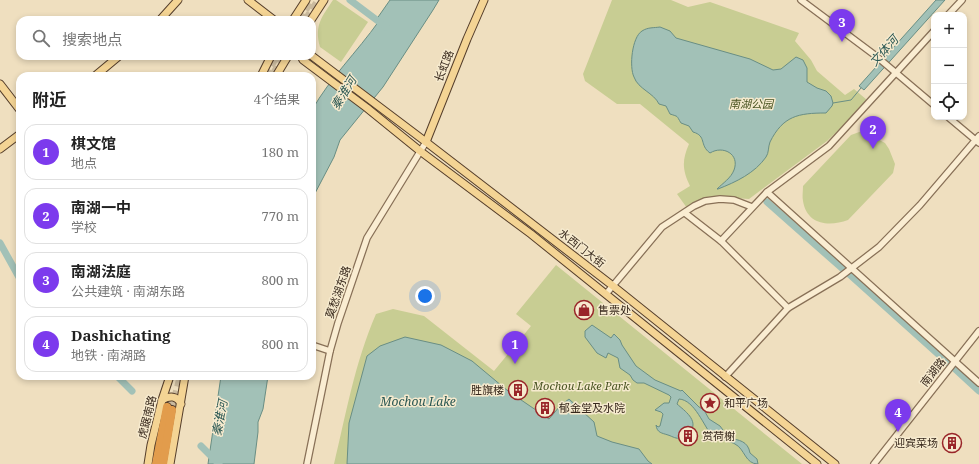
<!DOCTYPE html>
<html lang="zh">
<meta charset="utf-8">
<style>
:root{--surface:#fff;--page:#f6f6f6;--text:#222;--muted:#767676;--line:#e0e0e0;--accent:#7c3aed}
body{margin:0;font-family:"Noto Serif","Noto Sans SC",serif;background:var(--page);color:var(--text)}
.controls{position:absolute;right:12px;top:12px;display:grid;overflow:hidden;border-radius:8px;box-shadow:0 2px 6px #0003}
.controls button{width:36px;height:36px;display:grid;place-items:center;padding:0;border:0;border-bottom:1px solid var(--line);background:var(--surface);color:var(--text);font:20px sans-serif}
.you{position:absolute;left:425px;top:296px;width:14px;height:14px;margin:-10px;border:3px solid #fff;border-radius:50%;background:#1a73e8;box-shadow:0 0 0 6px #1a73e833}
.badge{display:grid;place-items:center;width:26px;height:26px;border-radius:50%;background:var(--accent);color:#fff;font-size:13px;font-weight:700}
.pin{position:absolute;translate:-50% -33px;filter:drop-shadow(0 1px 2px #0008)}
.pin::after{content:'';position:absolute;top:21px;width:14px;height:12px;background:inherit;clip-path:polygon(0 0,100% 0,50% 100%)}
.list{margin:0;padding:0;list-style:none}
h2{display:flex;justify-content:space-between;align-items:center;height:52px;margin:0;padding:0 16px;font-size:17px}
h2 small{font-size:13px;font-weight:400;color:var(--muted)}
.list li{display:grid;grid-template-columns:26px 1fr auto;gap:12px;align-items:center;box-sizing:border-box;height:56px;margin:0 8px 8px;padding:0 8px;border:1px solid var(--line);border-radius:12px}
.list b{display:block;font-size:15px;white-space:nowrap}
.list p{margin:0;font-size:13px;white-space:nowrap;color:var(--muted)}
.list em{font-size:13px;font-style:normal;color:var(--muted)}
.icon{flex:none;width:22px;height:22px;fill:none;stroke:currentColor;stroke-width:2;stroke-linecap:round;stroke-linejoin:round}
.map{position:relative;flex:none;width:979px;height:464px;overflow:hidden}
.search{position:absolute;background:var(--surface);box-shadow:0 2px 6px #0003;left:16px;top:16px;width:300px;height:44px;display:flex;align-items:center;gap:10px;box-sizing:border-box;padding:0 14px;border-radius:12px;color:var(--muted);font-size:15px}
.panel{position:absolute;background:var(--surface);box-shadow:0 2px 6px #0003;left:16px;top:72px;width:300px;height:308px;border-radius:12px}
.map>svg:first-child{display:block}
</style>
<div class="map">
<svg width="979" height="464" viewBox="0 0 979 464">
<rect width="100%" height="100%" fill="#efdfbf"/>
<g fill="#c8cd93">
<path d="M 333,0 L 336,0 L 368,22 L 341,62 L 320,47 C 314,25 322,17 333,0 Z"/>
<path d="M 612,0 L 671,0 L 688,7 L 710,2 L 799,33 L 795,41 L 811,60 L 817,71 L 845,95 L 854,89 L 867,100 L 850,119 L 827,141 L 749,199 L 719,197 L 687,208 L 677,194 L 690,186 C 682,170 682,160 689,144 L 640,104 L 617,104 L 585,81 L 583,74 Z"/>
<path d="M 862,131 L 885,143 L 889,149 L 895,164 L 893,173 L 848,220 C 829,227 807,225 803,201 C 802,197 803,191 803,186 L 851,135 Z"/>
<path d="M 556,265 L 802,464 L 334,464 C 346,414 355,362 376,314 L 393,309 L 424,316 L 494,371 L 531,326 L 516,314 Z"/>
</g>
<g fill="#a2c1b7" stroke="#698e84">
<path d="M 390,0 L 439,0 L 433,10 L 383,87 L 340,140 L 334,157 L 312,199 L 312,110 C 330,78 357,52 379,21 L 376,20 Z"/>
<polygon points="936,0 945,0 864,90 859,86"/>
<path d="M 660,27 L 670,31 L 676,38 L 750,59 L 773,70 L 781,69 L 796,57 L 803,60 L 807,68 L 807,82 L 817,88 L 826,91 L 831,96 L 833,103 L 832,106 L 826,113 C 798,113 783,116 770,142 C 768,147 769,153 766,157 C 755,173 736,182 718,189 L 717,189 C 723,183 731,178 734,170 C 740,154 723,145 710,153 C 699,145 707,136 693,132 L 689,126 L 681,123 C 676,115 679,117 670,114 L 666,106 L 659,104 C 654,93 638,89 634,77 C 629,67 632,37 642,31 C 648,27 654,28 660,27 Z"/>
<path d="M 592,325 L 611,338 L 614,334 L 620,340 L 622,345 L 636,366 L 655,380 L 681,391 L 682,390 L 699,407 L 704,410 L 709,419 L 720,426 L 729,438 C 739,440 748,441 750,453 L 757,459 L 758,464 C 745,464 745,449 735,444 C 732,442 717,438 713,437 C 704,427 695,400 679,399 L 677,404 C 685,411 698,420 691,431 L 687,430 L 682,438 C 675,439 674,437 668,435 C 662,433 657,433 656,425 L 658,427 L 660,426 L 663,414 L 661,412 L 655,410 L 664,403 L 669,403 L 671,397 L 669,395 L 644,383 L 637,383 L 633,380 L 630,375 L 620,368 L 618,358 L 608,353 L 606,358 L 597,353 L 585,337 L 585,331 Z"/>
<polygon points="405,337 441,345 472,361 508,391 549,419 560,406 569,399 594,422 597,436 612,442 639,449 648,461 652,464 347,464 349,423 367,356 380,346"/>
<polygon points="221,376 268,376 263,409 258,422 258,432 254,464 208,464"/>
</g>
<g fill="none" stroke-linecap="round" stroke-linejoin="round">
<polyline stroke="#698e84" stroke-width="1" points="833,103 851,100 861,88"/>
<g stroke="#a2c1b7" stroke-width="7">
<polyline points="350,0 386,27"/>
<polyline points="767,202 844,270"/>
<polyline points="0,243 20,279"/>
<polyline points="849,274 948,363"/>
<polyline points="954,368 979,391"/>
<polyline points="117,376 132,391"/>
<polyline points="201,446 219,464"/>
</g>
<g stroke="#caba9e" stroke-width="8" stroke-dasharray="8 4" stroke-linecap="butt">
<polyline points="299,20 311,0"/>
<polyline points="306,20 319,0"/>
<polyline points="274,74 283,56"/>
<polyline points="265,76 276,56"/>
<polyline points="172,410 181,376"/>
</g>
<defs>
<g id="minor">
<polyline points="801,0 876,56 934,105"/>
<polyline points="948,15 962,0"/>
<polyline points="948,117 979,143"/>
<polyline points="767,192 979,383"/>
<polyline points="685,213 721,241 788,308 725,377"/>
<polyline points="721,241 767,192 829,146 934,31"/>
<polyline points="606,294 662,227 694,206 705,201 720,199 734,200 752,207"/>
<polyline points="788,308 840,277 879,247 920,205 979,136"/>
<polyline points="312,345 330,351"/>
<polyline points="307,464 330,351 338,323 367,238 426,142"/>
<polyline points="874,464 979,331"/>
</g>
<g id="major">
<polyline points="248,0 274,20"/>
<polyline points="160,20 178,0"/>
<polyline points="293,20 306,0"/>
<polyline points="311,20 324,0"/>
<polyline points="301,56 303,60 367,108 420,151 531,234 817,464"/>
<polyline points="312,56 426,142 613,286 835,464"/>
<polyline points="95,76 119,56"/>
<polyline points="261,76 271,56"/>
<polyline points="276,76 288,56"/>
<polyline points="0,84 20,110"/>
<polyline points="426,142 467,39 484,0"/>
<polyline points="0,149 20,134"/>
<path d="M 162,400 C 169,396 177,395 181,404"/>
<polyline points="148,464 151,445 162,400 170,376"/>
<polyline points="170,464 185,376"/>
</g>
<g id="highway">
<polyline points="156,464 167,407"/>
<polyline points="163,464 172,410"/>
</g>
</defs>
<use href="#minor" stroke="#887057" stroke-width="8"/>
<use href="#major" stroke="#553e2b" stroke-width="9"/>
<use href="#highway" stroke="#553e2b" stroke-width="10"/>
<use href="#minor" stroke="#faedd2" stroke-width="5.5"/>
<use href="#major" stroke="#f4d494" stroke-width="7"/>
<use href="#highway" stroke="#e29c4c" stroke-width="8"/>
</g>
<defs>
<symbol id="shop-ring" viewBox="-11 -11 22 22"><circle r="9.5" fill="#f6eace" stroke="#992529" stroke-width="1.5"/><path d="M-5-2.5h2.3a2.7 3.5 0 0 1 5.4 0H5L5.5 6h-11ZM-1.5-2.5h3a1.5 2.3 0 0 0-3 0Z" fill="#992529"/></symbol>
<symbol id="building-ring" viewBox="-11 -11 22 22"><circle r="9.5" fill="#f6eace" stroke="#992529" stroke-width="1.5"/><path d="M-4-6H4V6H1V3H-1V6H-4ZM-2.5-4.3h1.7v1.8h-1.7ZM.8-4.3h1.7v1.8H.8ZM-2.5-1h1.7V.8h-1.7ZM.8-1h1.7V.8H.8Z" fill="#992529"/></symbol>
<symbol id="sight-ring" viewBox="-11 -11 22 22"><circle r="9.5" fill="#f6eace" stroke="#992529" stroke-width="1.5"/><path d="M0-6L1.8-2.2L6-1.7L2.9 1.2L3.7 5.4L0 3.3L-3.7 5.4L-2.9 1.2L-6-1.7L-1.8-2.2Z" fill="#992529"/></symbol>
</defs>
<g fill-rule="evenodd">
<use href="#shop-ring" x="573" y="299" width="22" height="22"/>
<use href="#building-ring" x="507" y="379" width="22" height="22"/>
<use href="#sight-ring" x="699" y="392" width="22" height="22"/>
<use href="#building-ring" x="534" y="397" width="22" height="22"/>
<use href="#building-ring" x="677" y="425" width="22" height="22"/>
<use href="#building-ring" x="941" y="432" width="22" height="22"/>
</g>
<g text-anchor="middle" stroke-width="3" stroke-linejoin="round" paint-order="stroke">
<g font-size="11" fill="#37281c" stroke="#f6eace">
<text transform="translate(444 66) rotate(-69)" y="4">长虹路</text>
<text transform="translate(582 248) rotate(38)" y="4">水西门大街</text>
<text transform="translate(338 292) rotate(-71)" y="4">莫愁湖东路</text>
<text transform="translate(933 372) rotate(-52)" y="4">南湖路</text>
<text transform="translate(147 417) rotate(-76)" y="4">虎踞南路</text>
</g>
<g font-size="11" font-style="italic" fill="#495422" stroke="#f6eace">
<text x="751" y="108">南湖公园</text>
<text x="581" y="390">Mochou Lake Park</text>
</g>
<g font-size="11" fill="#37281c" stroke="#f6eace" text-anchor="start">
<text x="598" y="314">售票处</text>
<text x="504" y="394" text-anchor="end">胜旗楼</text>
<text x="724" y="407">和平广场</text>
<text x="559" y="412">郁金堂及水院</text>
<text x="702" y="440">赏荷榭</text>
<text x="938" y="447" text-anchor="end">迎宾菜场</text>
</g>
<g font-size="12" font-style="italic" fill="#2a5753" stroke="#f6eace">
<text transform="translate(884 51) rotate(-48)" y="4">文体河</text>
<text transform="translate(344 93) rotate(-58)" y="4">秦淮河</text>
<text x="418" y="406">Mochou Lake</text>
<text transform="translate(220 418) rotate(-79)" y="4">秦淮河</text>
</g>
</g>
</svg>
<div class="controls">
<button>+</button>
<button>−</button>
<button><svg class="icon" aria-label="locate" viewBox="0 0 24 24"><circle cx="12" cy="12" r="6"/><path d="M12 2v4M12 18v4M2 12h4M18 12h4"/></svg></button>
</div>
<div class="you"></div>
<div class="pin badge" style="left:515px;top:364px">1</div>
<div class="pin badge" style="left:873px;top:149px">2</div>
<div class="pin badge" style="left:842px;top:42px">3</div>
<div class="pin badge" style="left:898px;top:432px">4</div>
<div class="search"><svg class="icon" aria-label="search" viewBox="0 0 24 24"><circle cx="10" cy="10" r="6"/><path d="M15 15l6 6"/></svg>搜索地点</div>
<section class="panel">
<h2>附近<small>4个结果</small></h2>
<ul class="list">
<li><span class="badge">1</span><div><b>棋文馆</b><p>地点</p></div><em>180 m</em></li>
<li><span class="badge">2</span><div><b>南湖一中</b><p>学校</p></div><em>770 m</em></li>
<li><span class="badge">3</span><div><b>南湖法庭</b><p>公共建筑 · 南湖东路</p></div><em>800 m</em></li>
<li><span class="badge">4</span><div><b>Dashichating</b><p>地铁 · 南湖路</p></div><em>800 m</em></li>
</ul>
</section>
</div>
